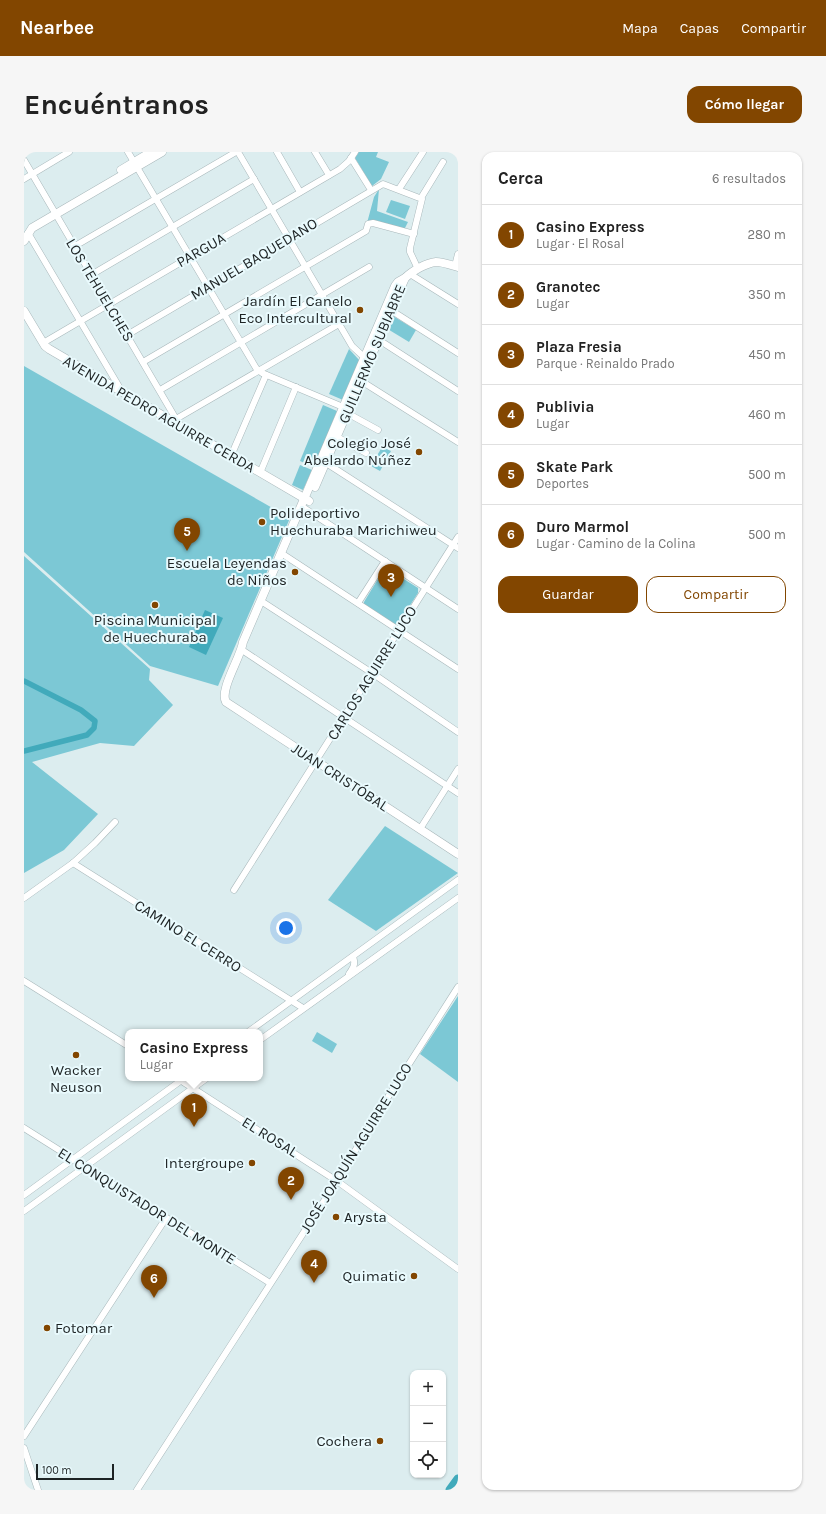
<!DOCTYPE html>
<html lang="es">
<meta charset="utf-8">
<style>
:root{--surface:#fff;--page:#f6f6f6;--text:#222;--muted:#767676;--line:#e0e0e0;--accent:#824600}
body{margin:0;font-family:Karla,sans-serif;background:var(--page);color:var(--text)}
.controls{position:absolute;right:12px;bottom:12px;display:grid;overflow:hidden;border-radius:8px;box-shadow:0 1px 3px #0004}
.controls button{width:36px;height:36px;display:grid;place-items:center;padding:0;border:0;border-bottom:1px solid var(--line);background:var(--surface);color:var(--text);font:20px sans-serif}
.scale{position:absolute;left:12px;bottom:10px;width:78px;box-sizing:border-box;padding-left:4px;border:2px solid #1d2324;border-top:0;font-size:11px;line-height:14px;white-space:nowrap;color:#1d2324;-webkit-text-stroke:3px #e9fafd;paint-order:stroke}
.you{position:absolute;left:262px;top:776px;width:14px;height:14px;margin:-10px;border:3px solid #fff;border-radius:50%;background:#1a73e8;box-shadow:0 0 0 6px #1a73e833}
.badge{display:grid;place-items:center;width:26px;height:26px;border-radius:50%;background:var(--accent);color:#fff;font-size:13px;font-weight:700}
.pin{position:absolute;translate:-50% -33px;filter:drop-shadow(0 1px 2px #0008)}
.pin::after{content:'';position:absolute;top:21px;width:14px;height:12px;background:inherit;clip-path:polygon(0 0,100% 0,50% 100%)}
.popup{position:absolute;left:101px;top:877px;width:138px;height:52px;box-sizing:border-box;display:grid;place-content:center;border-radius:8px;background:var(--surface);filter:drop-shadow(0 1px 3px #0005);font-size:13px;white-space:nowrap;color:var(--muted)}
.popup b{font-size:15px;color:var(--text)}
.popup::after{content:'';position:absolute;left:50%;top:100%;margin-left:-8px;border:8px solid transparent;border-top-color:var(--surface)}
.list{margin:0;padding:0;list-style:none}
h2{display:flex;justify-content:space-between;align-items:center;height:52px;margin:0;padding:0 16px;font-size:17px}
h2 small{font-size:13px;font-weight:400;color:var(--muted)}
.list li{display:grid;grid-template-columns:26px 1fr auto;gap:12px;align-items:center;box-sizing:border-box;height:60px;padding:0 16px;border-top:1px solid var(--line)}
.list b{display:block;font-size:15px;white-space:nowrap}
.list p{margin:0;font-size:13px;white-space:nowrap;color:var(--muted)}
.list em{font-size:13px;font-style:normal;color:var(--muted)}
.actions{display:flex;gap:8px;padding:12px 16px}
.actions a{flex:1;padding:9px 0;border:1px solid var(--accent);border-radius:12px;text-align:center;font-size:14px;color:var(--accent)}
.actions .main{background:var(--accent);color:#fff}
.icon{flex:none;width:22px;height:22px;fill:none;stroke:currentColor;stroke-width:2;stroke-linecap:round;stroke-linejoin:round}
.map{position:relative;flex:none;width:434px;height:1338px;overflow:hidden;border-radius:12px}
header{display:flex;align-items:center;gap:24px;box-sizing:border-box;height:56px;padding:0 20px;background:var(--accent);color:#fff}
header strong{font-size:19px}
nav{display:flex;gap:22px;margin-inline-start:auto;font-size:14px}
.intro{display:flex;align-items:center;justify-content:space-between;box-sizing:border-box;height:96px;padding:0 24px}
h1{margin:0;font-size:28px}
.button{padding:10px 18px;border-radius:12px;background:var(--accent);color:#fff;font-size:14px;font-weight:700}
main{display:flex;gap:24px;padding:0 24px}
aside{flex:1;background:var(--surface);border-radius:12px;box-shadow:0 1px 3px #0004}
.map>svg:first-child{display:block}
</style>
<header>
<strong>Nearbee</strong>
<nav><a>Mapa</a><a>Capas</a><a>Compartir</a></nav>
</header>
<div class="intro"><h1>Encuéntranos</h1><a class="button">Cómo llegar</a></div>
<main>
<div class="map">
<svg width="434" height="1338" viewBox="0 0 434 1338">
<rect width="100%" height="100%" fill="#dcedef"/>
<g fill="#7cc8d5">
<polygon points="335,0 354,0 352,5 365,10 357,27 348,34 331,6"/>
<polygon points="355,37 353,59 384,70 380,78 343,71 350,45"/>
<polygon points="367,48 386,54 381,67 362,60"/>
<polygon points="369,164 392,178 385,190 362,176"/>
<polygon points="325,197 336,209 319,248 305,242"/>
<polygon points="0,214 266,366 194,534 126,514 0,400"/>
<polygon points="299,253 313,259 290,315 276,309"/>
<polygon points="358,295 367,299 356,319 347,314"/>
<polygon points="276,313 288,318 279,338 268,333"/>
<polygon points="0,404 126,517 125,528 149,553 110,594 76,591 8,610 74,662 40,698 0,721"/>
<polygon points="360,417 364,417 394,436 394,441 374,472 370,472 340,453 340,450"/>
<polygon points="361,674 434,721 352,779 304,748"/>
<polygon points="434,844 434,930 396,902"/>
<polygon points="293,880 313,892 308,901 288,889"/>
</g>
<polygon fill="#41aabb" points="181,458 199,466 182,503 165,495"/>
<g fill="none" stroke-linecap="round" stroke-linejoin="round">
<polyline stroke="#41aabb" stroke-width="5.5" points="0,529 57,558 71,569 70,576 63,583 0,599"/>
<polyline stroke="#41aabb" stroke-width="9" points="426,1338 434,1327"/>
<defs>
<g id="minor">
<polyline points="104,0 232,216 238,221 319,255 323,261 354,278"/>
<polyline points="214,0 328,194 340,205"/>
<polyline points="253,0 276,40"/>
<polyline points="291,0 305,23"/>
<polyline points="327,6 347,38"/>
<polyline points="0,8 152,267"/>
<polyline points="0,27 45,0"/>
<polyline points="375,37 399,0"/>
<polyline points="397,46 419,10"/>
<polyline points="4,81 97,238"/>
<polyline points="51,94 212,0"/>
<polyline points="431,114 434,102"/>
<polyline points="386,122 434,152"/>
<polyline points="67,123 230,27"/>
<polyline points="365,157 434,201"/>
<polyline points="103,183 359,32 398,47 386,96 386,100 394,117"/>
<polyline points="355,188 434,239"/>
<polyline points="19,191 316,17 325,9 331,0"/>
<polyline points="119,210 342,79 344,72 349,71 390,82"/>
<polyline points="334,227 434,290"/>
<polyline points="136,238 345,115"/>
<polyline points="151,269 152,267 315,172"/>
<polyline points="313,285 342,301"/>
<polyline points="207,304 242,223"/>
<polyline points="299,309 434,396"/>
<polyline points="236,321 272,235"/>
<polyline points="277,354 434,457"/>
<polyline points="257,401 434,517"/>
<polyline points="237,449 348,521 434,580"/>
<polyline points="334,451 361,409"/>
<polyline points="218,498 434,641"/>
<polyline points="396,677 434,617"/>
<polyline points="49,711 279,856"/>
<polyline points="210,738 434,385"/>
<polyline points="0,746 49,711 71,691 91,670"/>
<path d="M 325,822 C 329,816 332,812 329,805"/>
<polyline points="0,829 104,894"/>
<polyline points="224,880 434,728"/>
<polyline points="236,888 434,746"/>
<polyline points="153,926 313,1029 434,1117"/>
<polyline points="0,976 246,1131"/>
<polyline points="0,1043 159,927"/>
<polyline points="0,1059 183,926"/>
<polyline points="0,1284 142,1066"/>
<polyline points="0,1296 14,1338"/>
<polyline points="113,1338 313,1029 350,967 434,835"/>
</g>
<g id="tertiary">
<polyline points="97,18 127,0"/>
<polyline points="0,89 8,76 138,0"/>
<path d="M 381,126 L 374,130 L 371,134 L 219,490 C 217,505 195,538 202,550 L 434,702"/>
<polyline points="0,159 21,194 25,197 285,349"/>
<path d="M 291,335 L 381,126 C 388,119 402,111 412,110 C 419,110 427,113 434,115"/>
</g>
</defs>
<use href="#minor" stroke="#a9b8bb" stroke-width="7"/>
<use href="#tertiary" stroke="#a9b8bb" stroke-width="9"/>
<use href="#minor" stroke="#fff" stroke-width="6"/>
<use href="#tertiary" stroke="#fff" stroke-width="8"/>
</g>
<g fill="#824600" stroke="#e9fafd" stroke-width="1.5">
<circle cx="336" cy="158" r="4"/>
<circle cx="395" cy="300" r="4"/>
<circle cx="238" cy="370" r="4"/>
<circle cx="271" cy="420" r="4"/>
<circle cx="131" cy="453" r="4"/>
<circle cx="52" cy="903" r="4"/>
<circle cx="228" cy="1011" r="4"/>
<circle cx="312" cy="1065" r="4"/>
<circle cx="390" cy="1124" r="4"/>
<circle cx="23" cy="1176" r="4"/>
<circle cx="356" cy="1289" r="4"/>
</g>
<g text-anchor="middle" stroke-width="4" stroke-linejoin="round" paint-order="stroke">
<g font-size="15" fill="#1d2324" stroke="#e9fafd">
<text transform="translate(177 98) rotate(-30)" y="5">PARGUA</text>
<text transform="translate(230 107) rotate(-31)" y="5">MANUEL BAQUEDANO</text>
<text transform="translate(76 138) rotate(59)" y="5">LOS TEHUELCHES</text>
<text transform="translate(348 202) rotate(-67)" y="5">GUILLERMO SUBIABRE</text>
<text transform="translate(135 262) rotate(30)" y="5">AVENIDA PEDRO AGUIRRE CERDA</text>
<text transform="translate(348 521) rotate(-58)" y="5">CARLOS AGUIRRE LUCO</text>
<text transform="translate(316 625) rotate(33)" y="5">JUAN CRISTÓBAL</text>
<text transform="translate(164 784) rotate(32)" y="5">CAMINO EL CERRO</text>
<text transform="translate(246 985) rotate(32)" y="5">EL ROSAL</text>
<text transform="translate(332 996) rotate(-58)" y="5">JOSÉ JOAQUÍN AGUIRRE LUCO</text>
<text transform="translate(123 1054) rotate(32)" y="5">EL CONQUISTADOR DEL MONTE</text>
</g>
<g font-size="15" fill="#1d2324" stroke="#e9fafd" text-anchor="end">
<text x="328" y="154">Jardín El Canelo<tspan x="328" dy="17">Eco Intercultural</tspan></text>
<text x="387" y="296">Colegio José<tspan x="387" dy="17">Abelardo Núñez</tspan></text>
<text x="246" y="366" text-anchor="start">Polideportivo<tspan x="246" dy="17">Huechuraba Marichiweu</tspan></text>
<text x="263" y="416">Escuela Leyendas<tspan x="263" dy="17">de Niños</tspan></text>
<text x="131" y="473" text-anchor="middle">Piscina Municipal<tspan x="131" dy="17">de Huechuraba</tspan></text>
<text x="52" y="923" text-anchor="middle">Wacker<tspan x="52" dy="17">Neuson</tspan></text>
<text x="220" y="1016">Intergroupe</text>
<text x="320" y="1070" text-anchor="start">Arysta</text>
<text x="382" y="1129">Quimatic</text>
<text x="31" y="1181" text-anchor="start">Fotomar</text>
<text x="348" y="1294">Cochera</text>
</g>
</g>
</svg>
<div class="controls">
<button>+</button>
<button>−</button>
<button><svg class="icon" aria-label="locate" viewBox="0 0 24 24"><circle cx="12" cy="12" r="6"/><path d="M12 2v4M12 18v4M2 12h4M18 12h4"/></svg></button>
</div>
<div class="scale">100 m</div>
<div class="you"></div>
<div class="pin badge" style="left:170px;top:975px">1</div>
<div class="popup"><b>Casino Express</b>Lugar</div>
<div class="pin badge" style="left:267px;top:1048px">2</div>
<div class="pin badge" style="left:367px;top:445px">3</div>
<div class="pin badge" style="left:290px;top:1131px">4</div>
<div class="pin badge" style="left:163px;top:399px">5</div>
<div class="pin badge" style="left:130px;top:1146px">6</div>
</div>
<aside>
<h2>Cerca<small>6 resultados</small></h2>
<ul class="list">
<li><span class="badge">1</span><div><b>Casino Express</b><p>Lugar · El Rosal</p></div><em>280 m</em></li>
<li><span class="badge">2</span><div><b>Granotec</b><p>Lugar</p></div><em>350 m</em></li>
<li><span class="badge">3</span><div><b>Plaza Fresia</b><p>Parque · Reinaldo Prado</p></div><em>450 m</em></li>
<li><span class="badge">4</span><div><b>Publivia</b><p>Lugar</p></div><em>460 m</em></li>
<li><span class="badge">5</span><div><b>Skate Park</b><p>Deportes</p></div><em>500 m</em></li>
<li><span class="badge">6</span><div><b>Duro Marmol</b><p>Lugar · Camino de la Colina</p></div><em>500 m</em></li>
</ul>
<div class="actions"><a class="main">Guardar</a><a>Compartir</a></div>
</aside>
</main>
